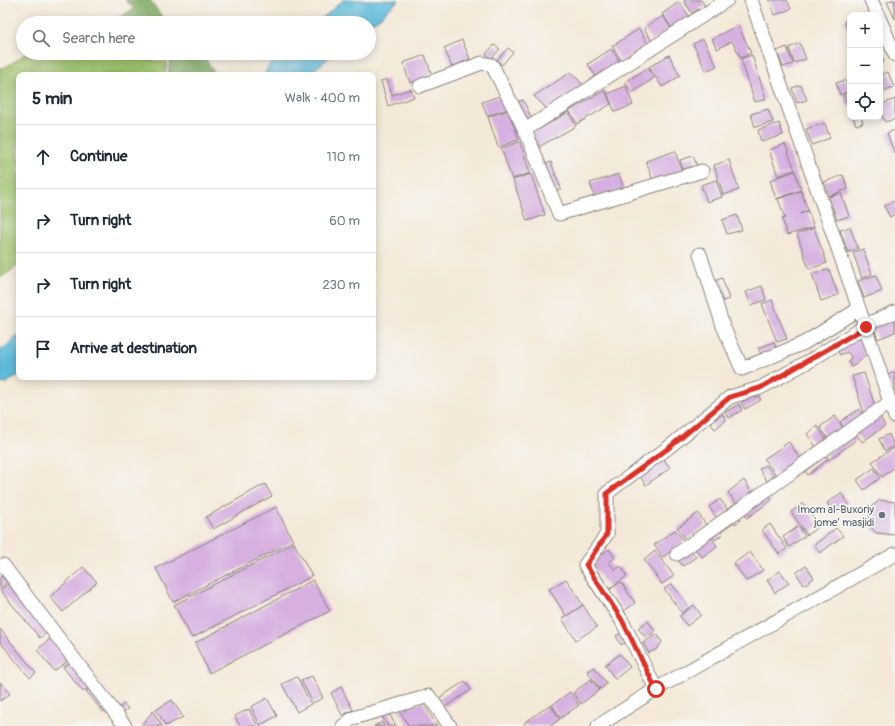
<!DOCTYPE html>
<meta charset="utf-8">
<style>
:root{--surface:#fff;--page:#f2f2f3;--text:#1f2937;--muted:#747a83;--line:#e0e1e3}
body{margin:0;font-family:Pangolin,sans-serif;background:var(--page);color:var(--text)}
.controls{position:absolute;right:12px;top:12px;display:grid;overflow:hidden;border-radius:8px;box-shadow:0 2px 10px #0003}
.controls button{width:36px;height:36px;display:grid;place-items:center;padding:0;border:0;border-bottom:1px solid var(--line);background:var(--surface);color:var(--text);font:20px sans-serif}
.stop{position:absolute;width:12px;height:12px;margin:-9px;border:3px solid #d93025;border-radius:50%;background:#fff}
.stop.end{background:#d93025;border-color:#fff;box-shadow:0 1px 4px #0008}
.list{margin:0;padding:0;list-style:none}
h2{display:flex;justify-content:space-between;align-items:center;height:52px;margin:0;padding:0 16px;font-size:17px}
h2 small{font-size:13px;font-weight:400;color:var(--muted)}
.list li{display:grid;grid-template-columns:26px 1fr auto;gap:12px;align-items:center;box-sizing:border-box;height:64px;padding:0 16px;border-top:1px solid var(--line)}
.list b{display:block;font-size:15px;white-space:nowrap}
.list em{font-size:13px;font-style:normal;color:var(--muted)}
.icon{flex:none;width:22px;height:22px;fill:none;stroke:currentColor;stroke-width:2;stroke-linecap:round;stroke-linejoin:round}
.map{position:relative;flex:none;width:895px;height:726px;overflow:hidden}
.search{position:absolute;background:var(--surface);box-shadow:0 2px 10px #0003;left:16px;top:16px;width:360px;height:44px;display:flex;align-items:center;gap:10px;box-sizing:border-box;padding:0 14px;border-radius:22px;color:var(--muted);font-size:15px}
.panel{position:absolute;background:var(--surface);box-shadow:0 2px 10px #0003;left:16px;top:72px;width:360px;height:308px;border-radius:8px}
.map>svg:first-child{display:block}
</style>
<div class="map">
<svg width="895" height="726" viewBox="0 0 895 726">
<rect width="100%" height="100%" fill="#f6f6f2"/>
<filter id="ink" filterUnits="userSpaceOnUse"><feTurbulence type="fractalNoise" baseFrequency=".025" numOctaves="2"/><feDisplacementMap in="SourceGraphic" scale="8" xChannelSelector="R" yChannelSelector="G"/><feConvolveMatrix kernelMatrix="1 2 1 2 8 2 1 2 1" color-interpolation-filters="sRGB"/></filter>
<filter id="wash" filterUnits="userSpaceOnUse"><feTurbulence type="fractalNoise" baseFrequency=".012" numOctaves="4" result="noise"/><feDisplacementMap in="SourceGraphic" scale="16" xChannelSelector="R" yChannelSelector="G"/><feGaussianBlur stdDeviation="0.9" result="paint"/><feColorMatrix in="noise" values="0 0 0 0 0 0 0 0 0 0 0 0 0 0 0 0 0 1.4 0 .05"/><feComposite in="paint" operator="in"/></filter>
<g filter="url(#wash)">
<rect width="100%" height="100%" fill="#f4e9d8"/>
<polygon fill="#9fc26c" stroke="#5e6f44" points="27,53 91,53 167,62 165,75 19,75 19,265 0,278 0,68 6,67"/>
<g fill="#7fa860" stroke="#4e623e">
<polygon points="125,0 150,0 163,18 168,23 111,23 134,8"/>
<polygon points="157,53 200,53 204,57 216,75 168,75 170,60"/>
</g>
<g fill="#5bbad9" stroke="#3c6b7a">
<polygon points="343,0 399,0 378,19 369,23 317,23"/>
<polygon points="283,53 335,53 308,75 264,75 270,64"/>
<polygon points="19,335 19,375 5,384 0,383 0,351"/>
</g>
<g id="blocks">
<g fill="#d6b0e0">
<polygon points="685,0 701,0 705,6 692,13 684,1"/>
<polygon points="769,0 787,0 791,9 775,15"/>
<polygon points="892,0 895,0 895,19 887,2"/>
<polygon points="679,2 689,16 672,28 662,14"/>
<polygon points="663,16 671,28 652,41 644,28"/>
<polygon points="850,19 850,36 844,21"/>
<polygon points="738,25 751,53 741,58 732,41 717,49 712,39"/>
<polygon points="639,29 648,44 621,61 612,46"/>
<polygon points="703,39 717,66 706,71 693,44"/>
<polygon points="462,40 470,59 452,67 444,48"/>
<polygon points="800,43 806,59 794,63 789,48"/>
<polygon points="494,45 500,49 491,59 486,54"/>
<polygon points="787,47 793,64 783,67 777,51"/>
<polygon points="508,48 513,52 502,65 497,60"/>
<polygon points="611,49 620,62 596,77 588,64"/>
<polygon points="880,52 884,62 880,64"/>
<polygon points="425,55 432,75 410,83 403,63"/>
<polygon points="669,55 680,76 662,87 649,67"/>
<polygon points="752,55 766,99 755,102 741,59"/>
<polygon points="648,68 654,78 632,93 625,82"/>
<polygon points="571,72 583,85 547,109 534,96"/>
<polygon points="888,72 894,87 880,92 880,75"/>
<polygon points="387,79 392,95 411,89 414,97 388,106 381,81"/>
<polygon points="845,80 849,91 840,95 836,83"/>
<polygon points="801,85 807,100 797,103 792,88"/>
<polygon points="626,86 633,105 615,112 607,94"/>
<polygon points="605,90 611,104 577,124 569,111"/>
<polygon points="850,93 850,106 848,107 843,95"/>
<polygon points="502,95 507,109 487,116 482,102"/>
<polygon points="895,99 895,119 885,122 880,110 880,105"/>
<polygon points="523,100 532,119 525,122 515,103"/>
<polygon points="768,109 773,122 755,127 751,114"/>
<polygon points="508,110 519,140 498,147 488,117"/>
<polygon points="568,112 576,126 537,148 531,134"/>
<polygon points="853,117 861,117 863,123 856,125"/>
<polygon points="779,123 783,135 761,142 758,130"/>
<polygon points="825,123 830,138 812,145 806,129"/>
<polygon points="895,130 895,154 887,133"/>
<polygon points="520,142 530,173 512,179 501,148"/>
<polygon points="785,144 795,170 778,176 769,150"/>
<polygon points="675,151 682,171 653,181 646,161"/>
<polygon points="693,156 697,166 683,171 680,160"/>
<polygon points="729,160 739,190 723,195 714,165"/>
<polygon points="551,162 561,189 552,192 543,165"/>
<polygon points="795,171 801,190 776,199 770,180"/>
<polygon points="531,174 545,215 527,221 513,180"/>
<polygon points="619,174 624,189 595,198 590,183"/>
<polygon points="843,175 848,189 829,196 824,182"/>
<polygon points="716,180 722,197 707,202 701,185"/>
<polygon points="801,191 808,210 800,214 808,211 814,227 787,235 782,219 785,218 778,199"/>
<polygon points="841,193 849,216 837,220 829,197"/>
<polygon points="895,201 895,214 890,217 884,206"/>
<polygon points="737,215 742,230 727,234 722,220"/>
<polygon points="850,227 858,249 848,252 840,230"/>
<polygon points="814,228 827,263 809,269 797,234"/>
<polygon points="863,249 872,274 862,278 853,253"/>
<polygon points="829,269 838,295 821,301 812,274"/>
<polygon points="876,275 882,291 864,298 858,281"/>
<polygon points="722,278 729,299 719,302 712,282"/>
<polygon points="762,286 766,300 751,305 746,292"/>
<polygon points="772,300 787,339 777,342 762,304"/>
<polygon points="895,318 895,332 878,339 873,327"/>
<polygon points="862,337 868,352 857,364 851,367 848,361 851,358 851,356 847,352 840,355 837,350"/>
<polygon points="774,342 776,348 761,354 758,348"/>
<polygon points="895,372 895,389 892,390 887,375"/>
<polygon points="864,373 875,406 864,413 852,376"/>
<polygon points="757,393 761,400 745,409 741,403"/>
<polygon points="739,404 742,410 729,418 725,412"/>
<polygon points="859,409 863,415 844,427 840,422"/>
<polygon points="723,414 726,420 715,429 710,423"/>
<polygon points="835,416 843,428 828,439 820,427"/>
<polygon points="880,416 885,426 862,442 856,434"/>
<polygon points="817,426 826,440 816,447 807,434"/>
<polygon points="889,434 894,446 885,451 879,439"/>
<polygon points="853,436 856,440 829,460 826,455"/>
<polygon points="789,442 800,458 776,475 764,459"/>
<polygon points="895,447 895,467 882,477 872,462"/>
<polygon points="824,457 827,460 808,475 805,471"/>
<polygon points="663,458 670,468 646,485 639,475"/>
<polygon points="766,465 774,477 767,481 759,469"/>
<polygon points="874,468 880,478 864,490 857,480"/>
<polygon points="744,480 752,493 736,504 728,492"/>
<polygon points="265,484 272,496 213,529 206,517"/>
<polygon points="841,493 849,504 834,514 827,503"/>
<polygon points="768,494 772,500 747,518 742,512"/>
<polygon points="720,499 728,510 717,518 709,507"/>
<polygon points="880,500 895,502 895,535 876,533 868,524 871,507"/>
<polygon points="803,503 819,526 807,535 791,512"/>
<polygon points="276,507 293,541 173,602 156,568"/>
<polygon points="698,513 706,525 686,540 677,528"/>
<polygon points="738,515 741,520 735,524 732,519"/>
<polygon points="770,524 787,549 779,554 762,530"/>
<polygon points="799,526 805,536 789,547 783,537"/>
<polygon points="836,528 843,536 820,553 814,545"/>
<polygon points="719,529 723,534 715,540 711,535"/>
<polygon points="675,530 684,541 663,557 654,545"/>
<polygon points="710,536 717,546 702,557 694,547"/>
<polygon points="294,543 312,576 192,638 174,605"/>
<polygon points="609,549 615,558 609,562 615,570 621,566 627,576 609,589 592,564 597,559 597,558"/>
<polygon points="655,551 674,576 662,584 644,560"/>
<polygon points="691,551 696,557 683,566 679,561"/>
<polygon points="750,552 763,570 746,581 734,563"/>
<polygon points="806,566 814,578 804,585 796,573"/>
<polygon points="83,567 97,582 63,612 50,597"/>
<polygon points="780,571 789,583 775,593 767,580"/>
<polygon points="1,576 7,582 0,588 0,577"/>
<polygon points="566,579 583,605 566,616 549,589"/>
<polygon points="313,580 330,611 209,673 195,643"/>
<polygon points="621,582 635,603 624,611 609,590"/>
<polygon points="8,584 47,632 40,638 0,590"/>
<polygon points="672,584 689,607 682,613 664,589"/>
<polygon points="583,605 597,627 576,640 562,619"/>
<polygon points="694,605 701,615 687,626 680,616"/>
<polygon points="648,621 655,631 646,638 638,628"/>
<polygon points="0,629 36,673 30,678 0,642"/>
<polygon points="623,632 628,641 621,645 616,636"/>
<polygon points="657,634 662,642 657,649 649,653 643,643"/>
<polygon points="51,638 69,660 54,671 37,650"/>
<polygon points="620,654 630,667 615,679 605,665"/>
<polygon points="70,662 90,686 83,692 63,667"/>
<polygon points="594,667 607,684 600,689 587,671"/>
<polygon points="312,676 323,698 313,703 301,680"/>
<polygon points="297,677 311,704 297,712 282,684"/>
<polygon points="591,679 599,690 581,704 573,693"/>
<polygon points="465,681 471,690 445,707 439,698"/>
<polygon points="0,682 10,694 0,701"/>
<polygon points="341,687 353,710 342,715 331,693"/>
<polygon points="91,688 107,709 103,712 86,691"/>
<polygon points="570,692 579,705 561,718 552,705"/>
<polygon points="267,698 277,716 260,725 251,707"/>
<polygon points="172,700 183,717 166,726 156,710"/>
<polygon points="423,702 437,726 409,726 399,710"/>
<polygon points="124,704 128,709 122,713 118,709"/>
<polygon points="550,705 560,719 550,726 526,726 524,723"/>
<polygon points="249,709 257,725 254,726 240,726 235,716"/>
<polygon points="153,711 162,726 141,726"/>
<polygon points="388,712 396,726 388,726 381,715"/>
<polygon points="382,722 384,726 374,726"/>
</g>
</g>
</g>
<g filter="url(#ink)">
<use href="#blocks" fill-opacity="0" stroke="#88827a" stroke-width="1"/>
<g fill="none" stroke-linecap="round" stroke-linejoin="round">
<defs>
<g id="minor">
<polyline points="751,0 864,323 895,417"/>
<polyline points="871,0 878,15"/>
<polyline points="880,20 895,55"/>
<polyline points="420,86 482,63 492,65 525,130 559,214 702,171"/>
<polyline points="525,130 727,0"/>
<polyline points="700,254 723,326 742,369 804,343 859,309"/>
<polyline points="677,554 890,402"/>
<polyline points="3,565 125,726"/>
<polyline points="656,689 622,621 585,565 607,534 607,493 669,447 730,397 760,388 811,360 872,322 895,312"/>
<polyline points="343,726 353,718 429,696 450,726"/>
<polyline points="598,726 656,689 895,554"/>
</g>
</defs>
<use href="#minor" stroke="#88827a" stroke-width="15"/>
<use href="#minor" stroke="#fff" stroke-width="13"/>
</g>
</g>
<g fill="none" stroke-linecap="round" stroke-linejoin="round" filter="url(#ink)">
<polyline stroke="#d93025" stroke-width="5" points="656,689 622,620 586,565 607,534 607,493 670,447 730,397 760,388 866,327"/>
</g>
<circle fill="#6b7280" stroke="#f6f6f2" stroke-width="1.5" cx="882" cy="515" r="4"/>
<g text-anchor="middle" stroke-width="3.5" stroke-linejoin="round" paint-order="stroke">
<g font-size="11" fill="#5b616d" stroke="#f6f6f2" text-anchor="end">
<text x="874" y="513">Imom al-Buxoriy<tspan x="874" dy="13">jome’ masjidi</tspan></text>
</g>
</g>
</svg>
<div class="controls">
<button>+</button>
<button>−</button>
<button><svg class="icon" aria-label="locate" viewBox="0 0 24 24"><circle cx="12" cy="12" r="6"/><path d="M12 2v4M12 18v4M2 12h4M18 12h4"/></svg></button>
</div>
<div class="stop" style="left:656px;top:689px"></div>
<div class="stop end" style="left:866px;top:327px"></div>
<div class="search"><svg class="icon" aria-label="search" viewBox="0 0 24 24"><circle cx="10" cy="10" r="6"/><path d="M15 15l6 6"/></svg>Search here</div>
<section class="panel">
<h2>5 min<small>Walk · 400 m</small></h2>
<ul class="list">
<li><svg class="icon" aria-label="ahead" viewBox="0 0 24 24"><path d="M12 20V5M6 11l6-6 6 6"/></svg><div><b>Continue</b></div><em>110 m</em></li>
<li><svg class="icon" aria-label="right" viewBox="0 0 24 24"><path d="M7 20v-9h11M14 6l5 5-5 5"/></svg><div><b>Turn right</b></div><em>60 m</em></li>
<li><svg class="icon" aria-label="right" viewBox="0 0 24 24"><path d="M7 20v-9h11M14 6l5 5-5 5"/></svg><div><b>Turn right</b></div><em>230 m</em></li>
<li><svg class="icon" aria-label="arrive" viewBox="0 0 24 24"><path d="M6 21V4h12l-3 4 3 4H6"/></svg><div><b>Arrive at destination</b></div></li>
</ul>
</section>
</div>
